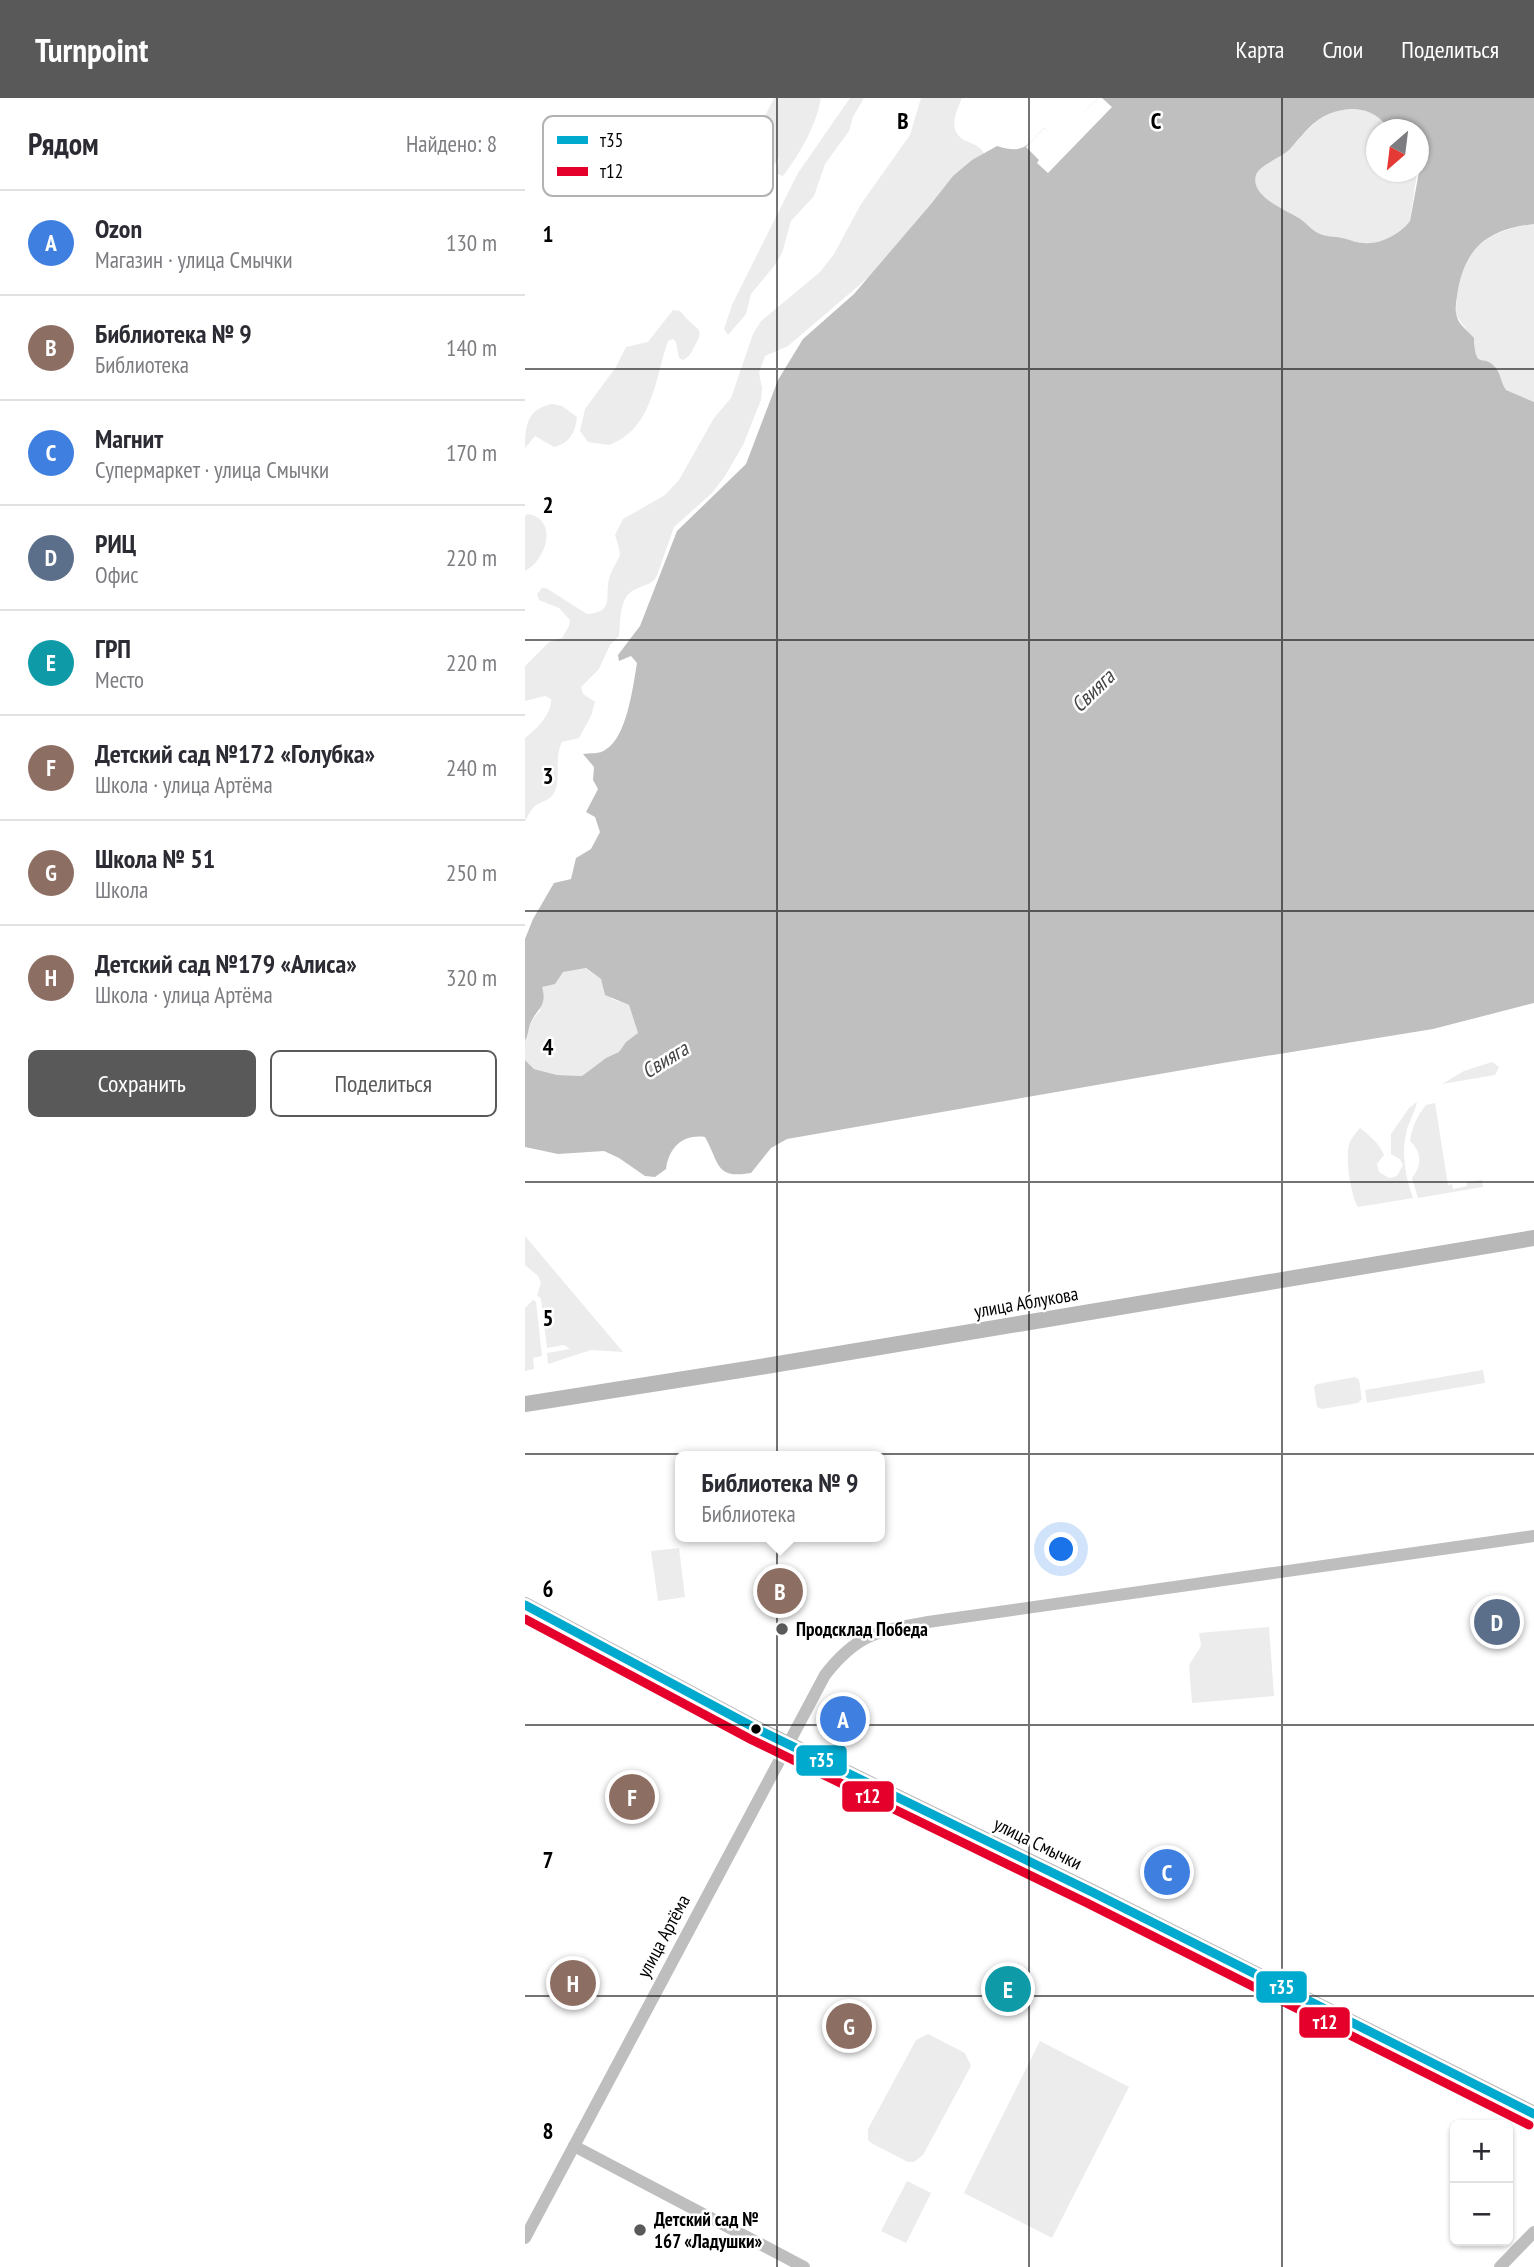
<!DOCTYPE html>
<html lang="ru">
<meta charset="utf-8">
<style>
:root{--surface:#fff;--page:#f2f2f3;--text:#2b2b33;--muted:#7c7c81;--line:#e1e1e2;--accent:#595959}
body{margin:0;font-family:"PT Sans Narrow",sans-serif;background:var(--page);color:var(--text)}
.controls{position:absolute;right:21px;bottom:21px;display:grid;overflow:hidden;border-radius:10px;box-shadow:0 2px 5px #0004}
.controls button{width:63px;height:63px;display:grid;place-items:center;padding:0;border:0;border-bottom:2px solid var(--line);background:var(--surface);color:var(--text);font:35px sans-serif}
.compass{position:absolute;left:841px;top:21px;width:63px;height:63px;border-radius:50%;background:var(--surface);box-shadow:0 2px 5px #0004;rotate:208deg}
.you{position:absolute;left:537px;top:1452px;width:24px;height:24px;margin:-18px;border:5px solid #fff;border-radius:50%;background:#1a73e8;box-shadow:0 0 0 10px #1a73e833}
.badge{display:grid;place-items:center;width:46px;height:46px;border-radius:50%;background:var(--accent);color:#fff;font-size:23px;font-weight:700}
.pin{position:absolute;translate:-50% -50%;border:4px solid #fff;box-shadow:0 2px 7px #0006}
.popup{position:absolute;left:150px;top:1353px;width:210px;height:91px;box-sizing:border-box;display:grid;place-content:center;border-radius:10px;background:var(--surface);filter:drop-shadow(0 2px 5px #0005);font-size:23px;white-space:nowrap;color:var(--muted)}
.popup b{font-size:26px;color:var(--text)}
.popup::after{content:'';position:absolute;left:50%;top:100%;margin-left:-14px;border:14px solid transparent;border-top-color:var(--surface)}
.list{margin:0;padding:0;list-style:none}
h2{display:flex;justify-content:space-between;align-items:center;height:91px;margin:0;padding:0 28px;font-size:30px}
h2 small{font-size:23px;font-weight:400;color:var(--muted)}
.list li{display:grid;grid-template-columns:46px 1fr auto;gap:21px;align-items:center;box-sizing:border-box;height:105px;padding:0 28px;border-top:2px solid var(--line)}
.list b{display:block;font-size:26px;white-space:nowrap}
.list p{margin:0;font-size:23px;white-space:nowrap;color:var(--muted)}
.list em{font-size:23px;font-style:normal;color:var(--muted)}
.actions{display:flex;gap:14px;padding:21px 28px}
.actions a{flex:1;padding:16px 0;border:2px solid var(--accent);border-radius:10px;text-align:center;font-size:24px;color:var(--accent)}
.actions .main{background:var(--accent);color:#fff}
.map{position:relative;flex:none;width:1009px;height:2169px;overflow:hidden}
header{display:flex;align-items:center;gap:42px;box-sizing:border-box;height:98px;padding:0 35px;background:var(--accent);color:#fff}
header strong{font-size:33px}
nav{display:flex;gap:38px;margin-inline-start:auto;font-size:24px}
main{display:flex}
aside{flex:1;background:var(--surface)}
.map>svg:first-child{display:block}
</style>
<header>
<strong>Turnpoint</strong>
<nav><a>Карта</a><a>Слои</a><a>Поделиться</a></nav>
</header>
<main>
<aside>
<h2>Рядом<small>Найдено: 8</small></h2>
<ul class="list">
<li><span class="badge" style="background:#3f7fe0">A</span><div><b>Ozon</b><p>Магазин · улица Смычки</p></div><em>130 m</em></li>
<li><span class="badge" style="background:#8d6e63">B</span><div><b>Библиотека № 9</b><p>Библиотека</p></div><em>140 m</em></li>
<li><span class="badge" style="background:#3f7fe0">C</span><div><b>Магнит</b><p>Супермаркет · улица Смычки</p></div><em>170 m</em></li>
<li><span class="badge" style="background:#5c6f8a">D</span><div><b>РИЦ</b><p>Офис</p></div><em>220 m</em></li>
<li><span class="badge" style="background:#0f9aa8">E</span><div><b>ГРП</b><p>Место</p></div><em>220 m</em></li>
<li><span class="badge" style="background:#8d6e63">F</span><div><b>Детский сад №172 «Голубка»</b><p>Школа · улица Артёма</p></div><em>240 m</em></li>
<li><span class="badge" style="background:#8d6e63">G</span><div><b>Школа № 51</b><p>Школа</p></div><em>250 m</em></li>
<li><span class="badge" style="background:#8d6e63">H</span><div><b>Детский сад №179 «Алиса»</b><p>Школа · улица Артёма</p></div><em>320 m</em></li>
</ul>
<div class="actions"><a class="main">Сохранить</a><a>Поделиться</a></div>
</aside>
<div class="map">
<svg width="1009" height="2169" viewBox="0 0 1009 2169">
<rect width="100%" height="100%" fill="#fff"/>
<g fill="#ececec">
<path d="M 249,0 L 296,0 C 291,29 275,55 258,78 L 252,76 L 254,60 L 239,81 L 228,88 L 222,81 L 229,40 Z"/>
<polygon points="325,0 339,0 328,19 324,33 300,66 289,98 266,123 257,155 250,167 226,196 221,216 203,237 199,231 207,207 273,75"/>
<path d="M 396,0 L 437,0 C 431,14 422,32 439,42 C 447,46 454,47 459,55 L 399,132 L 263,248 L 240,258 L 234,275 L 237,290 L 236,302 L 218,347 L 200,378 L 187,395 L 149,429 L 131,480 C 125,487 119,487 111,491 C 93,498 96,523 94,538 L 85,547 L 74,571 L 56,589 L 58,596 L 70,604 L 66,618 L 54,640 L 37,644 C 29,659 36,678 30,693 C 25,704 17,702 9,709 C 5,713 3,718 0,723 L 0,640 C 11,632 27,616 26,601 L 20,598 L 0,603 L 0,568 L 24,544 L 37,540 L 44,528 L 45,522 L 34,510 L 14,502 L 12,496 L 17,490 L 21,490 L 62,516 C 92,514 78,496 85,478 C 94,454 99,465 90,437 L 98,421 L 140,397 L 154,382 L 189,320 L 206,300 L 228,236 L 236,223 L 295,174 L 309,156 L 336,106 L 385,37 Z"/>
<path d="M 825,11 C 844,11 853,17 866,31 L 852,32 L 852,74 L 892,74 L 885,123 C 875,136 855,147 838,145 C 831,145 824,141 817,140 C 808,138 799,139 791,134 C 785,130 780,124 774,120 C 760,111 725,100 731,77 C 733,68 757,59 765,51 C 787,29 791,15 825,11 Z"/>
<path d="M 1009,126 L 1009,304 L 981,292 C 976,286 976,278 971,272 C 963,258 945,267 950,244 L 931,217 C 932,161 952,133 1009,126 Z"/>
<path d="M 148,212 L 155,213 C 158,216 160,219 163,222 C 175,233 179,232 169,249 C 166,255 164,259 158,262 L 154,260 L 151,244 L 148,241 L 143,243 C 130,280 128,331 84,347 L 63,344 L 55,333 L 60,311 L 91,269 L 101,249 L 123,244 Z"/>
<path d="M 27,306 L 37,308 L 52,319 C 50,335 45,345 29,349 L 10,338 L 0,350 C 0,328 2,311 27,306 Z"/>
<path d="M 3,416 C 34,422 21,462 0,473 L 0,418 Z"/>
<polygon points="60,870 76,881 87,901 104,907 113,935 101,944 94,955 81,960 57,978 32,977 9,971 0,962 0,943 5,924 15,913 17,889 37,874"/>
<polygon points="967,964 974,969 970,977 917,986 939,973"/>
<path d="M 892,1004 C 890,1013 885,1022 882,1031 C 876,1054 880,1078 888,1100 L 833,1109 C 826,1098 819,1056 825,1044 C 827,1039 831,1035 835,1030 C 845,1038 854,1045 859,1057 L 852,1066 L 854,1074 L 864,1080 L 872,1078 L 878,1067 L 875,1061 L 866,1056 L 866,1036 L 884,1010 Z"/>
<path d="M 910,1005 L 923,1087 L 927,1086 L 928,1091 L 942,1088 L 942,1084 L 957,1082 L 958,1089 L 893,1100 L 887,1080 C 897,1068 897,1054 885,1043 C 887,1029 892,1018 901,1007 Z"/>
<polygon points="0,1138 98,1254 66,1252 23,1266 22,1255 45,1251 39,1247 22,1250 16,1201 12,1197 16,1185 13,1178 0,1167"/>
<polygon points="8,1202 11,1204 17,1258 8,1260 9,1271 0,1273 0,1210"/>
<polygon points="958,1272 960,1285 842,1305 840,1292"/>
<polygon points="830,1279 834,1282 837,1301 833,1305 797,1311 792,1309 789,1289 792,1286"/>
<polygon points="154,1450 160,1499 133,1503 126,1453"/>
<polygon points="744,1529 749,1598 667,1605 664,1567 676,1548 674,1535"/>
<polygon points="403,1936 440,1955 446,1968 398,2057 389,2064 383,2064 348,2046 343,2042 343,2031 391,1942"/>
<polygon points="515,1943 604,1989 527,2140 439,2095"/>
<polygon points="382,2083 406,2095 381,2145 356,2133"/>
</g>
<path fill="#bfbfbf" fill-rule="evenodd" d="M 573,0 L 1009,0 L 1009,126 C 966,131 941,147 933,192 C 932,200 929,211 932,219 C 934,227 944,234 949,240 C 950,274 958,254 971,270 C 976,277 976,285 981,292 L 1009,304 L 1009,905 L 908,931 L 698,965 L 262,1041 L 246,1050 L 226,1075 C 190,1081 195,1066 180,1039 C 158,1036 144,1049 141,1071 L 130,1079 L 120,1078 L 94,1060 L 79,1053 L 33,1056 L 0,1049 L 0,962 L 9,971 L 32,977 L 57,978 L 81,960 L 94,954 L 101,944 L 113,935 L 104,907 L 80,897 L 76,881 L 61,870 L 38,874 L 30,886 L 17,889 C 23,909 11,911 5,926 C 3,932 3,938 0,943 L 0,841 L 8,821 L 29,785 L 46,781 L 51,760 L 66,751 L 75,734 L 70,719 L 61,714 L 73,691 L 68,682 L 69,669 L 58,656 C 65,655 75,656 80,652 C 102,640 108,588 112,565 L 106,558 L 94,563 L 93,557 L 115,528 L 152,433 L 221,366 L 253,282 L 278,241 L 329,196 L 406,106 L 428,78 L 447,62 L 472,48 C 498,56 501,49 519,30 L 532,42 ZM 825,11 C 844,11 853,17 866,32 L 894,32 L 894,74 L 885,123 C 875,136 855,147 838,145 C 831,145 824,141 817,140 C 808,138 799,139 791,134 C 785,130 780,124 774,120 C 760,111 725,99 731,77 C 734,67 756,60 765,51 C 785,29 793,14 825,11 Z"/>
<polygon fill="#fff" points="573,0 577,0 587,9 523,75 512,65 514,62 501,49 519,30 532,41"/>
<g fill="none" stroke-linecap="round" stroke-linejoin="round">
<g stroke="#bebebe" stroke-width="12">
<polyline points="49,2048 279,2169"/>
<path d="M 0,2140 L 300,1577 C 332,1536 352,1533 403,1524 L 1009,1438"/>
<polyline points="975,2169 1009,2134"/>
</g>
<g stroke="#b8b8b8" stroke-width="16">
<polyline points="0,1306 241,1268 1009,1140"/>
<polyline points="0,1507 232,1631 567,1794 1009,2016"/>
</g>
<defs>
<polyline id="bus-1" points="0,1507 232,1631 567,1794 1009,2016"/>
<polyline id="bus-2" points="0,1521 227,1642 562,1805 1004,2027"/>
</defs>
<use href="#bus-1" stroke="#fff" stroke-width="14"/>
<use href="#bus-2" stroke="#fff" stroke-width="14"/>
<use href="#bus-1" stroke="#00a9ce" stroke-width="9"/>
<use href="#bus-2" stroke="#e4002b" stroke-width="9"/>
</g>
<path fill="none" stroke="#000" stroke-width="2" stroke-opacity="0.55" d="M 252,0 L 252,2169M 504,0 L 504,2169M 757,0 L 757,2169M 0,271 L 1009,271M 0,542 L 1009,542M 0,813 L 1009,813M 0,1084 L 1009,1084M 0,1356 L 1009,1356M 0,1627 L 1009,1627M 0,1898 L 1009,1898"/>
<g fill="#595959" stroke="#fff" stroke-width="2.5">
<circle cx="257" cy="1531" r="7"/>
<circle cx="115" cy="2132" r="7"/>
</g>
<circle fill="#000" stroke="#fff" stroke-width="2.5" cx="231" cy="1631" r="6"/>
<g text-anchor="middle" stroke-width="5" stroke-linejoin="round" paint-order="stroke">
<g font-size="19" fill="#000" stroke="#fff">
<text transform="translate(501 1204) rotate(-10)" y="7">улица Аблукова</text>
<text transform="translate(513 1745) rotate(26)" y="7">улица Смычки</text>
<text transform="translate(138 1838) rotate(-62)" y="7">улица Артёма</text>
</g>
<g font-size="19" font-weight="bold" fill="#000" stroke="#fff" text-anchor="start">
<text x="271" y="1538">Продсклад Победа</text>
<text x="129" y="2128">Детский сад №<tspan x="129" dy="22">167 «Ладушки»</tspan></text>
</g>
<g font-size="21" font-style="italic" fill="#444" stroke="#fff">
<text transform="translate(568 593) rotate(-44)" y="7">Свияга</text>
<text transform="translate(140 962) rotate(-32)" y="7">Свияга</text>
</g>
</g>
<rect x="18" y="18" width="230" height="80" rx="10" fill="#fff" stroke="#b2b2b2" stroke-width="2"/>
<rect x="32" y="38" width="31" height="8" fill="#00a9ce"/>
<rect x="32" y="69" width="31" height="9" fill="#e4002b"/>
<g font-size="19" fill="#000">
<text x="75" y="49">т35</text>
<text x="75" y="80">т12</text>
</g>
<g font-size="23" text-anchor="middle" font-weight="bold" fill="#000" stroke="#fff" stroke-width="5" stroke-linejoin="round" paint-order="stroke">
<text x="378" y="31">B</text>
<text x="631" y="31">C</text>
<text x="23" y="144">1</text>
<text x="23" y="415">2</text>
<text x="23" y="686">3</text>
<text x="23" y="957">4</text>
<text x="23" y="1228">5</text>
<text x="23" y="1499">6</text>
<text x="23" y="1770">7</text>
<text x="23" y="2041">8</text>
</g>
<g stroke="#fff" stroke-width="2.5">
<rect x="270" y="1646" width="53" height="33" rx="7" fill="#00a9ce"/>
<rect x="316" y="1682" width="54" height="33" rx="7" fill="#e4002b"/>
<rect x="730" y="1872" width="53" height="34" rx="7" fill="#00a9ce"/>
<rect x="773" y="1908" width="53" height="33" rx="7" fill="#e4002b"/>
</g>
<g font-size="19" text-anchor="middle" font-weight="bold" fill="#fff">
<text x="297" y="1669">т35</text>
<text x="343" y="1705">т12</text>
<text x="757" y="1896">т35</text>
<text x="800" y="1931">т12</text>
</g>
</svg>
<div class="controls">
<button>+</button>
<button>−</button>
</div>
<svg class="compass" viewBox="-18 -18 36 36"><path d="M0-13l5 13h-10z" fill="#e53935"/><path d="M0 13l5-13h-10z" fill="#7c7c81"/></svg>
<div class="you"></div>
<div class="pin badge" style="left:318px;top:1621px;background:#3f7fe0">A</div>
<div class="pin badge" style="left:255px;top:1493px;background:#8d6e63">B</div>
<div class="popup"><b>Библиотека № 9</b>Библиотека</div>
<div class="pin badge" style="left:642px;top:1774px;background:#3f7fe0">C</div>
<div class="pin badge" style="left:972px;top:1524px;background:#5c6f8a">D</div>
<div class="pin badge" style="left:483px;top:1891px;background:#0f9aa8">E</div>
<div class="pin badge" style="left:107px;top:1699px;background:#8d6e63">F</div>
<div class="pin badge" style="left:324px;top:1928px;background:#8d6e63">G</div>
<div class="pin badge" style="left:48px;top:1885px;background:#8d6e63">H</div>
</div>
</main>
